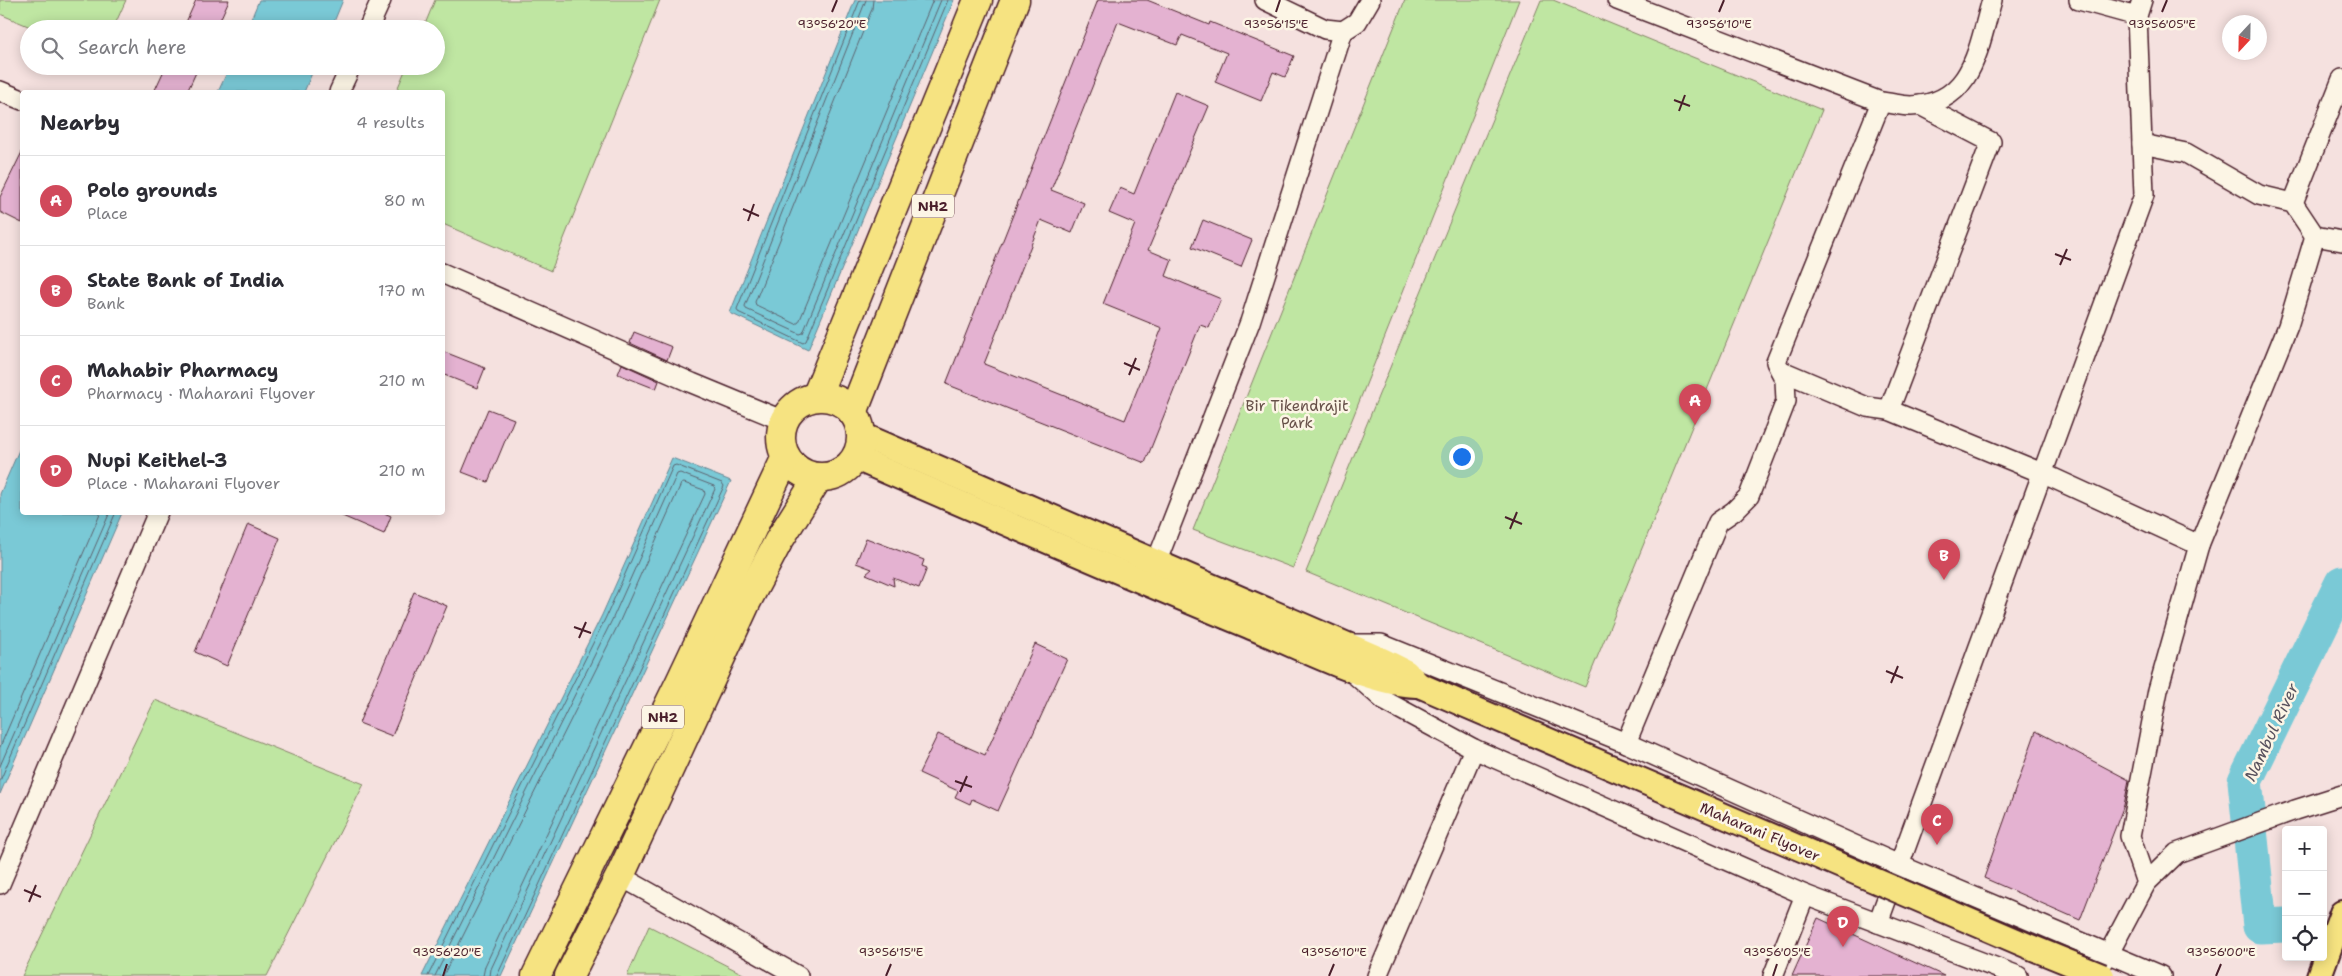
<!DOCTYPE html>
<meta charset="utf-8">
<style>
:root{--surface:#fff;--page:#f2f2f3;--text:#2b2b33;--muted:#7c7c81;--line:#e1e1e2;--accent:#d1495b}
body{margin:0;font-family:"Shantell Sans",sans-serif;background:var(--page);color:var(--text)}
.controls{position:absolute;right:15px;bottom:15px;display:grid;overflow:hidden;border-radius:5px;box-shadow:0 2px 12px #0003}
.controls button{width:45px;height:45px;display:grid;place-items:center;padding:0;border:0;border-bottom:1px solid var(--line);background:var(--surface);color:var(--text);font:25px sans-serif}
.compass{position:absolute;left:2222px;top:15px;width:45px;height:45px;border-radius:50%;background:var(--surface);box-shadow:0 2px 12px #0003;rotate:202deg}
.you{position:absolute;left:1461px;top:456px;width:18px;height:18px;margin:-12px;border:4px solid #fff;border-radius:50%;background:#1a73e8;box-shadow:0 0 0 8px #1a73e833}
.badge{display:grid;place-items:center;width:32px;height:32px;border-radius:50%;background:var(--accent);color:#fff;font-size:16px;font-weight:700}
.pin{position:absolute;translate:-50% -41px;filter:drop-shadow(0 1px 2px #0008)}
.pin::after{content:'';position:absolute;top:26px;width:18px;height:15px;background:inherit;clip-path:polygon(0 0,100% 0,50% 100%)}
.list{margin:0;padding:0;list-style:none}
h2{display:flex;justify-content:space-between;align-items:center;height:65px;margin:0;padding:0 20px;font-size:21px}
h2 small{font-size:16px;font-weight:400;color:var(--muted)}
.list li{display:grid;grid-template-columns:32px 1fr auto;gap:15px;align-items:center;box-sizing:border-box;height:90px;padding:0 20px;border-top:1px solid var(--line)}
.list b{display:block;font-size:19px;white-space:nowrap}
.list p{margin:0;font-size:16px;white-space:nowrap;color:var(--muted)}
.list em{font-size:16px;font-style:normal;color:var(--muted)}
.icon{flex:none;width:28px;height:28px;fill:none;stroke:currentColor;stroke-width:2;stroke-linecap:round;stroke-linejoin:round}
.map{position:relative;flex:none;width:2342px;height:976px;overflow:hidden}
.search{position:absolute;background:var(--surface);box-shadow:0 2px 12px #0003;left:20px;top:20px;width:425px;height:55px;display:flex;align-items:center;gap:12px;box-sizing:border-box;padding:0 18px;border-radius:28px;color:var(--muted);font-size:19px}
.panel{position:absolute;background:var(--surface);box-shadow:0 2px 12px #0003;left:20px;top:90px;width:425px;height:425px;border-radius:5px}
.map>svg:first-child{display:block}
</style>
<div class="map">
<svg width="2342" height="976" viewBox="0 0 2342 976">
<rect width="100%" height="100%" fill="#f5e1df"/>
<filter id="ink" filterUnits="userSpaceOnUse"><feTurbulence type="fractalNoise" baseFrequency=".02" numOctaves="2"/><feDisplacementMap in="SourceGraphic" scale="10" xChannelSelector="R" yChannelSelector="G"/><feConvolveMatrix kernelMatrix="1 2 1 2 8 2 1 2 1" color-interpolation-filters="sRGB"/></filter>
<g filter="url(#ink)">
<g fill="#bfe6a2" stroke="#848266">
<polygon points="0,0 126,0 113,29 35,29 0,14"/>
<polygon points="435,0 660,0 551,271 443,224 442,92 396,92 407,66 436,66 436,29 423,29"/>
<polygon points="1405,0 1519,0 1293,568 1193,530"/>
<polygon points="1541,0 1553,0 1822,110 1585,687 1306,572"/>
<polygon points="155,700 364,784 267,976 22,976"/>
<polygon points="649,926 747,976 627,976"/>
</g>
<g fill="#7ac9d6" stroke="#678592">
<polygon points="259,0 343,0 331,29 247,29"/>
<polygon points="855,0 954,0 808,350 730,313"/>
<polygon points="230,66 315,66 304,92 218,92"/>
<polygon points="22,443 22,512 122,513 0,794 0,494"/>
<polygon points="672,458 731,481 501,976 422,976 602,615"/>
</g>
<g fill="none" stroke-linecap="round" stroke-linejoin="round">
<g stroke="#5d636f" stroke-width="1">
<polyline points="860,0 737,309 738,312 803,343 806,341 948,0"/>
<polyline points="866,0 745,306 746,309 800,334 803,333 941,0"/>
<polyline points="873,0 872,9 755,302 756,305 796,324 799,322 933,0"/>
<polyline points="0,747 101,512"/>
<polyline points="0,766 110,512"/>
<polyline points="0,781 116,512"/>
<polyline points="428,976 606,617 673,466 676,465 722,483 724,486 497,976"/>
<polyline points="435,976 612,620 677,474 680,473 714,486 715,489 491,969 490,976"/>
<polyline points="443,976 619,623 681,484 684,483 704,490 705,494 485,966 483,976"/>
</g>
<polyline stroke="#7ac9d6" stroke-width="35" points="2286,925 2260,926 2245,781 2342,583"/>
</g>
<g fill="#e4b2d1" stroke="#4a1f2b">
<polygon points="196,0 229,0 216,29 183,29"/>
<polygon points="1098,0 1147,0 1209,25 1210,22 1294,56 1285,77 1273,72 1261,101 1215,82 1227,53 1182,35 1177,45 1118,22 1051,190 1084,203 1072,233 1041,220 984,364 1125,420 1162,328 1103,304 1135,224 1109,213 1120,188 1134,194 1175,92 1209,106 1148,250 1172,260 1166,276 1221,299 1209,328 1200,325 1145,463 946,384"/>
<polygon points="166,66 199,66 187,92 154,92"/>
<polygon points="22,152 22,223 0,212 0,197"/>
<polygon points="1203,220 1252,240 1241,267 1192,247"/>
<polygon points="634,332 672,347 667,360 630,343"/>
<polygon points="442,351 485,368 477,388 442,374"/>
<polygon points="622,364 659,381 656,389 618,374"/>
<polygon points="488,409 514,419 488,482 462,472"/>
<polygon points="333,512 382,512 391,516 384,534"/>
<polygon points="248,524 280,538 227,666 195,652"/>
<polygon points="866,538 924,560 922,566 927,568 919,588 893,578 894,586 866,574 872,569 856,563"/>
<polygon points="414,592 447,606 392,736 359,723"/>
<polygon points="1035,644 1067,659 998,811 972,799 970,804 955,797 958,791 919,773 938,734 985,755"/>
<polygon points="2036,731 2129,780 2124,805 2080,920 1984,878"/>
<polygon points="1818,918 1944,976 1792,976"/>
</g>
<g fill="none" stroke-linecap="round" stroke-linejoin="round">
<defs>
<g id="minor">
<polyline points="1265,0 1325,29 1343,31 1357,22 1370,0"/>
<path d="M 1617,0 L 1881,102 C 1891,103 1902,106 1911,106 C 1973,104 1978,48 1992,0"/>
<polyline points="2079,0 2137,16"/>
<polyline points="368,29 381,0"/>
<polyline points="0,91 22,100"/>
<polyline points="339,92 351,66"/>
<polyline points="1920,105 1991,142 1889,410 2042,473 2199,545"/>
<polyline points="2142,144 2186,153 2259,195 2293,203 2315,236 2342,241"/>
<polyline points="2293,203 2342,79"/>
<polyline points="442,273 692,383 784,421"/>
<polyline points="1780,370 1867,407 1889,410"/>
<polyline points="1156,563 1250,322 1343,31"/>
<polyline points="1349,644 1381,644 1626,743 1899,865 2161,976"/>
<polyline points="1352,672 1385,701 1474,749 1805,895 2018,976"/>
<polyline points="1626,743 1718,522 1734,511 1749,496 1786,401 1785,380 1776,362 1881,102"/>
<polyline points="620,876 798,976"/>
<polyline points="2146,883 2130,836 2158,690 2199,545 2288,326 2315,236"/>
<polyline points="0,884 158,512"/>
<polyline points="1878,923 2144,195 2137,16 2142,0"/>
<polyline points="2102,962 2109,953 2146,883 2177,853 2295,810 2342,795"/>
<polyline points="1377,976 1474,749"/>
<polyline points="1773,976 1805,895"/>
</g>
<g id="major">
<polyline points="862,435 1382,660 1406,672 1419,685 1463,704"/>
<path d="M 856,458 C 987,515 1118,572 1249,626 C 1295,645 1369,684 1416,685"/>
<polyline points="2319,976 2342,913"/>
</g>
<g id="highway">
<circle cx="821" cy="437" r="40"/>
<polyline points="816,397 978,0"/>
<polyline points="853,413 1015,0"/>
<polyline points="536,976 679,684 786,457"/>
<polyline points="569,976 620,876 747,601 778,542 818,478"/>
</g>
</defs>
<use href="#minor" stroke="#4a1f2b" stroke-width="22"/>
<use href="#major" stroke="#4a1f2b" stroke-width="28"/>
<use href="#highway" stroke="#4a1f2b" stroke-width="31"/>
<use href="#minor" stroke="#fcf5e5" stroke-width="19"/>
<use href="#major" stroke="#f6e381" stroke-width="24"/>
<use href="#highway" stroke="#f6e381" stroke-width="28"/>
<defs>
<polyline id="major-bridge" points="1463,704 2028,946 2102,976"/>
</defs>
<use href="#major-bridge" stroke="#4a1f2b" stroke-width="28" stroke-linecap="butt"/>
<use href="#major-bridge" stroke="#f6e381" stroke-width="24"/>
</g>
</g>
<path fill="none" stroke="#4a1f2b" stroke-width="2" d="M 832,12 L 837,0M 1276,12 L 1280,0M 1719,12 L 1724,0M 2162,12 L 2167,0M 1674,100 L 1690,106M 1679,111 L 1685,95M 743,209 L 759,216M 748,221 L 754,204M 2055,254 L 2071,260M 2060,265 L 2067,249M 1124,363 L 1140,370M 1129,375 L 1136,358M 1505,517 L 1522,524M 1510,529 L 1517,512M 574,627 L 591,633M 579,638 L 586,622M 1886,671 L 1903,678M 1891,683 L 1898,666M 955,781 L 972,787M 960,792 L 967,776M 24,890 L 41,897M 29,902 L 36,885M 443,976 L 447,964M 886,976 L 891,964M 1329,976 L 1334,964M 1773,976 L 1777,964M 2216,976 L 2221,964"/>
<g text-anchor="middle" stroke-width="5" stroke-linejoin="round" paint-order="stroke">
<g fill="#fcf5e5" stroke="#7f5f63" stroke-width="1">
<rect x="912" y="194.5" width="42" height="23" rx="4"/>
<rect x="642" y="705.5" width="42" height="23" rx="4"/>
</g>
<g font-size="14" font-weight="bold" fill="#4a1f2b">
<text x="933" y="211">NH2</text>
<text x="663" y="722">NH2</text>
</g>
<g font-size="15" fill="#675149" stroke="#fcf5e5">
<text x="1297" y="411">Bir Tikendrajit<tspan x="1297" dy="17">Park</tspan></text>
</g>
<g font-size="15" fill="#4a1f2b" stroke="#fcf5e5">
<text transform="translate(1760 832) rotate(23)" y="5">Maharani Flyover</text>
</g>
<g font-size="16" font-style="italic" fill="#58525e" stroke="#fcf5e5">
<text transform="translate(2271 732) rotate(-65)" y="6">Nambul River</text>
</g>
</g>
<g font-size="12" text-anchor="middle" fill="#4a1f2b" stroke="#fcf5e5" stroke-width="5" stroke-linejoin="round" paint-order="stroke">
<text x="832" y="28">93°56'20"E</text>
<text x="1276" y="28">93°56'15"E</text>
<text x="1719" y="28">93°56'10"E</text>
<text x="2162" y="28">93°56'05"E</text>
<text x="447" y="956">93°56'20"E</text>
<text x="891" y="956">93°56'15"E</text>
<text x="1334" y="956">93°56'10"E</text>
<text x="1777" y="956">93°56'05"E</text>
<text x="2221" y="956">93°56'00"E</text>
</g>
</svg>
<div class="controls">
<button>+</button>
<button>−</button>
<button><svg class="icon" aria-label="locate" viewBox="0 0 24 24"><circle cx="12" cy="12" r="6"/><path d="M12 2v4M12 18v4M2 12h4M18 12h4"/></svg></button>
</div>
<svg class="compass" viewBox="-18 -18 36 36"><path d="M0-13l5 13h-10z" fill="#e53935"/><path d="M0 13l5-13h-10z" fill="#7c7c81"/></svg>
<div class="you"></div>
<div class="pin badge" style="left:1695px;top:425px">A</div>
<div class="pin badge" style="left:1944px;top:580px">B</div>
<div class="pin badge" style="left:1937px;top:845px">C</div>
<div class="pin badge" style="left:1843px;top:947px">D</div>
<div class="search"><svg class="icon" aria-label="search" viewBox="0 0 24 24"><circle cx="10" cy="10" r="6"/><path d="M15 15l6 6"/></svg>Search here</div>
<section class="panel">
<h2>Nearby<small>4 results</small></h2>
<ul class="list">
<li><span class="badge">A</span><div><b>Polo grounds</b><p>Place</p></div><em>80 m</em></li>
<li><span class="badge">B</span><div><b>State Bank of India</b><p>Bank</p></div><em>170 m</em></li>
<li><span class="badge">C</span><div><b>Mahabir Pharmacy</b><p>Pharmacy · Maharani Flyover</p></div><em>210 m</em></li>
<li><span class="badge">D</span><div><b>Nupi Keithel-3</b><p>Place · Maharani Flyover</p></div><em>210 m</em></li>
</ul>
</section>
</div>
